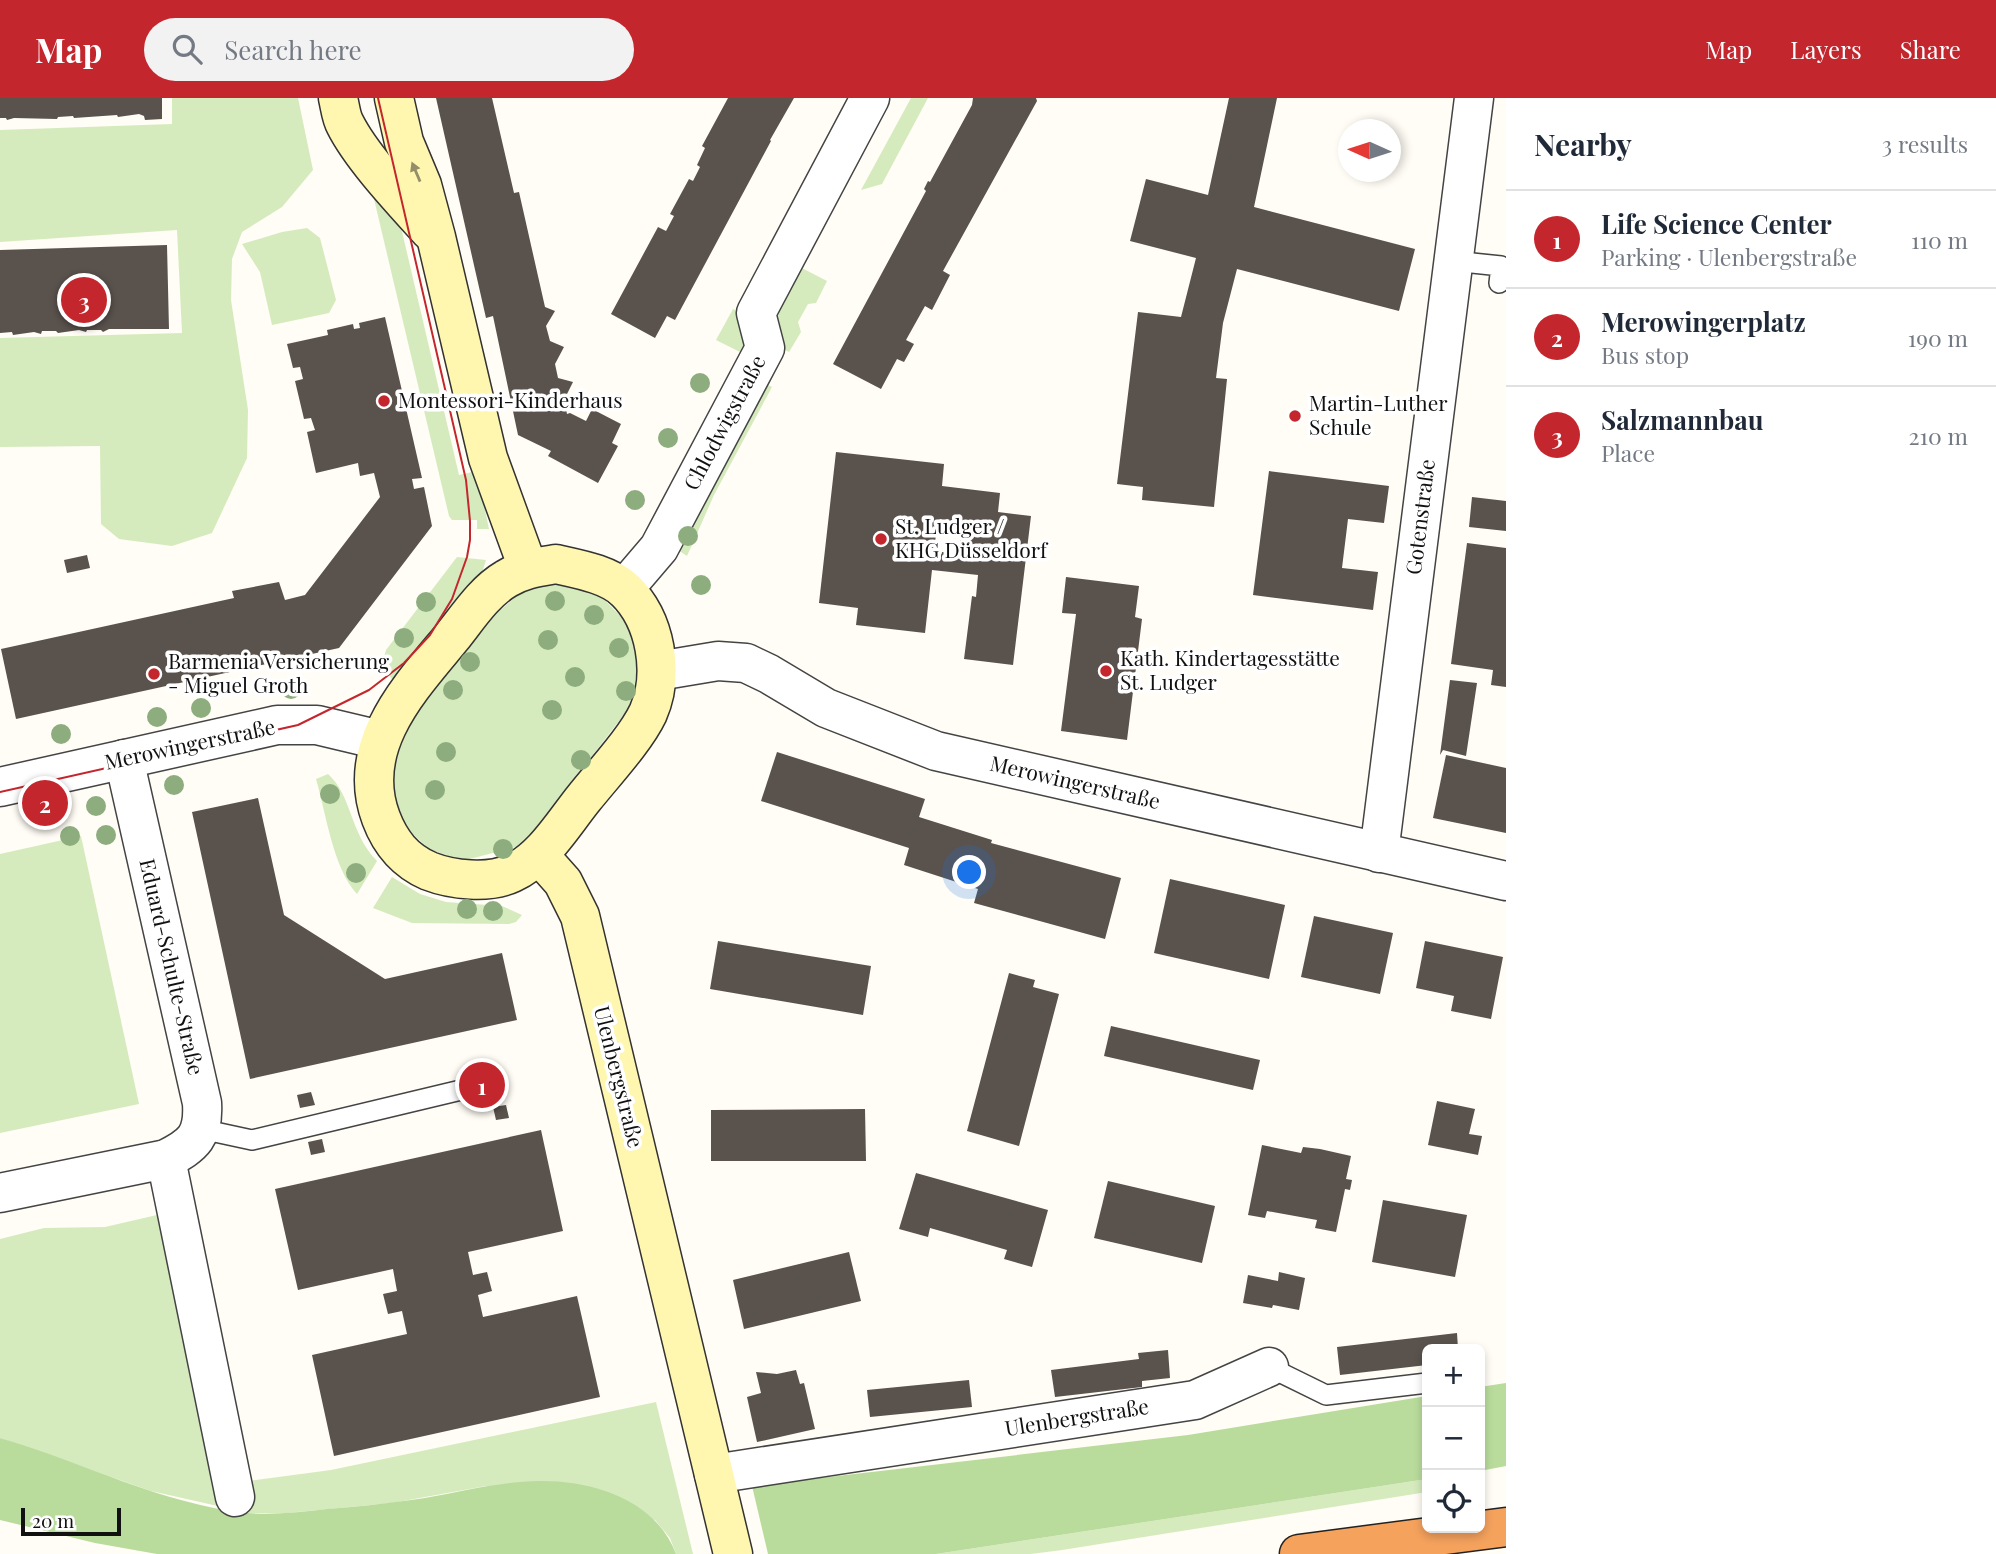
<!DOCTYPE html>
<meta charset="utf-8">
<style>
:root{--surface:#fff;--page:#f2f2f3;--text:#1f2937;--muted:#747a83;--line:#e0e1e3;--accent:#c4262e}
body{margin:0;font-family:"Playfair Display",serif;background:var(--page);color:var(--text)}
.controls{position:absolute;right:21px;bottom:21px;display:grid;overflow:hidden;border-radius:10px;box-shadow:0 4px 10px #0003}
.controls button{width:63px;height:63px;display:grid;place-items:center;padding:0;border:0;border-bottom:2px solid var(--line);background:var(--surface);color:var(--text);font:35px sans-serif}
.compass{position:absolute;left:1338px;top:21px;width:63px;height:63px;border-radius:50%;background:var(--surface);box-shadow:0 4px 10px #0003;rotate:273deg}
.scale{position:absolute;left:21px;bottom:18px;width:100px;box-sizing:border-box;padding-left:7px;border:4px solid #111;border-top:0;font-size:19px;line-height:24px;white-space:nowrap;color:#111;-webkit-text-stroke:5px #fff;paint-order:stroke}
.you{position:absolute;left:970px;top:775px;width:24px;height:24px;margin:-18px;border:5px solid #fff;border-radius:50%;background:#1a73e8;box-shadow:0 0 0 10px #1a73e833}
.badge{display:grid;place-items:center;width:46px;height:46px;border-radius:50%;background:var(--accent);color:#fff;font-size:23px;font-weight:700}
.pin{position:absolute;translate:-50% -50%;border:4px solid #fff;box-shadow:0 2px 7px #0006}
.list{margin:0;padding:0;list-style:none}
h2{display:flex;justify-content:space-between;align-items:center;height:91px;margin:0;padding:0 28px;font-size:30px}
h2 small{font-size:23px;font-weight:400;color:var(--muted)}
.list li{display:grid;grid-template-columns:46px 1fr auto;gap:21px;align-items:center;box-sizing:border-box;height:98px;padding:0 28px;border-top:2px solid var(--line)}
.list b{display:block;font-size:26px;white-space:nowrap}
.list p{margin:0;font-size:23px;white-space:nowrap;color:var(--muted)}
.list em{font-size:23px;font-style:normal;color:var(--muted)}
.icon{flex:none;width:38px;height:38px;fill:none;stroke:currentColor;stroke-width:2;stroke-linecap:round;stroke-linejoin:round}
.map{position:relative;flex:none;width:1506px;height:1456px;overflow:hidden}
header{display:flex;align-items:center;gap:42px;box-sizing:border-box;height:98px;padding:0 35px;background:var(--accent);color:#fff}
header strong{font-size:33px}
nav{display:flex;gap:38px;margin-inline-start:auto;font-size:24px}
.search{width:490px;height:63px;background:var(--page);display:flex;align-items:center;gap:18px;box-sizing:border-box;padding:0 24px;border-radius:38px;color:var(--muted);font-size:26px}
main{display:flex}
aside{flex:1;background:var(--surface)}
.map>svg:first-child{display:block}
</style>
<header>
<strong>Map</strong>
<div class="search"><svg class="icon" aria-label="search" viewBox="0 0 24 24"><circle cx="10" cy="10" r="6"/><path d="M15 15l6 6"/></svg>Search here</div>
<nav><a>Map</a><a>Layers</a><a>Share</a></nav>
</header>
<main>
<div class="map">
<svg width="1506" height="1456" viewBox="0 0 1506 1456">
<rect width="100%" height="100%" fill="#fffdf5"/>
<g fill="#d5ebbd">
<polygon points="172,0 298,0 313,72 282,109 242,134 232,161 231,202 248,312 247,360 212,435 172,448 119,441 101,426 100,348 0,349 0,240 182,235 177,132 0,144 0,32 172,26"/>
<polygon points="911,0 928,0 882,86 861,92"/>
<polygon points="383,96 400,125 459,377 477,373 489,431 477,431 477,422 452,422 449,418 374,101"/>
<polygon points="307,130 320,140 336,202 329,215 272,227 260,174 242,146 282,134"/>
<polygon points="796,167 827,183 816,205 808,206 798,224 801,234 789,254 781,250 772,214"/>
<polygon points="733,211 739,214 748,252 746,257 716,242"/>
<polygon points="764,285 772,289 714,397 687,458 672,448"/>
<polygon points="457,459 486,462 480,481 396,587 382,567 386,552"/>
<polygon points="546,485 571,486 602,499 628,526 638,559 633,605 523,747 462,763 429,751 403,727 392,697 393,659 412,615 498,514 519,496"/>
<path d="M 328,676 C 352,697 350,736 377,763 L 357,796 C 333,770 326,715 316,681 Z"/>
<polygon points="81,738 139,1006 0,1035 0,756"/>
<polygon points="392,779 420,796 446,804 502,808 522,817 516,824 509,826 412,825 373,810"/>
<polygon points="157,1117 169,1126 225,1386 331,1372 656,1304 693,1456 676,1456 670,1440 655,1422 486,1388 392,1405 287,1415 249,1415 151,1393 0,1340 0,1141 44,1130 105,1129"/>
<polygon points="1427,1381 1427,1394 1062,1452 1031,1456 936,1456"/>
</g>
<g fill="#b9dc9c">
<polygon points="1506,1285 1506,1368 1480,1373 1480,1289"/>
<polygon points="1427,1298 1427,1381 936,1456 768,1456 752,1388 1188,1337"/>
<path d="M 0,1340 C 83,1364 161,1406 247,1415 C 274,1417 301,1414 327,1411 C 355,1409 383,1406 411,1402 C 447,1397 483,1387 520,1384 C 579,1378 654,1396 676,1456 L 157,1456 L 95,1445 L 0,1422 Z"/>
</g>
<g fill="#5a524d" fill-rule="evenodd">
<polygon points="0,0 162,0 162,21 145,22 144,18 139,16 118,19 117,17 74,20 73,18 58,19 57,21 14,20 7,22 6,20 0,20"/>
<polygon points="436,0 492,0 514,95 519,94 545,209 555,213 546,228 550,243 564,249 555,266 558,280 573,284 564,302 567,316 570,315 586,323 592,311 621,326 612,345 618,348 598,385 548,358 551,353 518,337 493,218 486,220"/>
<polygon points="728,0 794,0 770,42 771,43 675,222 667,218 655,240 611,216 658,129 666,133 674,118 670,116 689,81 693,83 700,69 697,67 705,50 702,48"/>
<polygon points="973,0 1036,0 1037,3 943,173 950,177 932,212 925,208 906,242 914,246 904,264 897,261 881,291 833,266 926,93 924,91 928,83 930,84 972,7"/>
<polygon points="1229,0 1277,0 1254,109 1415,151 1399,213 1237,171 1223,225 1216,280 1227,281 1214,409 1142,402 1143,389 1117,386 1138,214 1181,219 1196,160 1130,143 1146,81 1208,97"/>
<polygon points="167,147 169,231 109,231 103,234 101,232 87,232 86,234 79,232 58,235 56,233 42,233 41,236 34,234 13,237 12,234 0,235 0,152"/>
<polygon points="385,219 422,380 412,381 414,391 424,389 432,428 339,550 16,621 1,551 234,500 232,493 279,484 285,502 305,497 380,399 374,375 360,378 358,365 316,375 307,334 315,332 311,320 304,321 295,283 303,281 300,269 293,270 287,246 328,237 327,232 353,226 354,231 360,230 359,225"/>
<path d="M 836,354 L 944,366 L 942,388 L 1000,395 L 998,414 L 1031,418 L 1013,567 L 964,561 L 972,498 L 976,499 L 978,477 L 932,472 L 925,535 L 856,527 L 858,510 L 819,505 ZM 937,428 L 962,431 L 959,456 L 934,453 Z"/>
<polygon points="1269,373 1389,388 1384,425 1348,421 1342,470 1378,474 1373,512 1253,497"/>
<polygon points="1472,399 1506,403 1506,433 1469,429"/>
<polygon points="1467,445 1506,450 1506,589 1491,587 1493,572 1451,566"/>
<polygon points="87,457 90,470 67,475 64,462"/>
<polygon points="1066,479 1139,488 1135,519 1142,521 1127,642 1061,633 1076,516 1062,515"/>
<polygon points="1450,582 1477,585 1466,658 1443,652 1440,657"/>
<polygon points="777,654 925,701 919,719 992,742 991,745 1121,780 1105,841 974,805 978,791 904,767 909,750 761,703"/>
<polygon points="1446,657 1506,670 1506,735 1433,720"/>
<polygon points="258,700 284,817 385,881 502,855 517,922 250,981 192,714"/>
<polygon points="1170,781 1285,807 1269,881 1154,855"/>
<polygon points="1314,818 1393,835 1380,896 1301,879"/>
<polygon points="718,843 871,868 863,917 710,891"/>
<polygon points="1425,843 1503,859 1491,921 1451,913 1454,898 1416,890"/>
<polygon points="1009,875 1035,882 1033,889 1059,896 1019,1048 967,1033"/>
<polygon points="1111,928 1260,962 1253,992 1104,958"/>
<polygon points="311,994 315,1007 300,1010 297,997"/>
<polygon points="1437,1003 1475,1011 1469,1036 1482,1038 1478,1057 1428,1047"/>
<polygon points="506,1007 509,1020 496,1022 493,1009"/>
<polygon points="865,1011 866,1063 711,1063 711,1012"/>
<polygon points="541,1032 563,1133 468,1154 473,1177 487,1174 492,1193 478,1197 483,1219 577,1198 600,1299 334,1358 312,1257 407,1236 402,1213 388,1216 383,1196 397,1193 393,1171 298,1192 275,1091"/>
<polygon points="322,1041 325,1054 311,1057 308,1044"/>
<polygon points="1262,1047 1301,1055 1303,1049 1320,1051 1351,1058 1346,1081 1352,1082 1350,1092 1345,1091 1336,1134 1315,1130 1317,1122 1267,1113 1265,1120 1248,1117"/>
<polygon points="916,1075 1048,1112 1032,1169 1004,1161 1007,1152 955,1137 930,1130 928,1139 899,1131"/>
<polygon points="1108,1083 1215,1108 1202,1165 1094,1140"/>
<polygon points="1383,1102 1467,1117 1455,1179 1372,1164"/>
<polygon points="849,1154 861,1203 744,1231 733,1182"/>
<polygon points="1279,1174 1305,1180 1299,1212 1273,1207 1272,1210 1243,1205 1248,1177 1278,1183"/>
<polygon points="1457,1235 1458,1251 1427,1251 1427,1267 1340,1277 1337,1249"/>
<polygon points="1168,1252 1170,1280 1142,1283 1142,1289 1055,1299 1051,1272 1139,1261 1138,1255"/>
<polygon points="796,1272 800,1286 804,1285 815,1331 757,1344 747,1299 761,1295 756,1274 777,1276"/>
<polygon points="969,1282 972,1309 870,1319 867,1292"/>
</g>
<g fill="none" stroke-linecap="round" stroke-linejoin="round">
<defs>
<g id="lane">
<polyline points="1453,163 1501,168 1499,185"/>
<polyline points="201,1031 252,1042 482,987"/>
<polyline points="1269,1269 1326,1297 1427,1285"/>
</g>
<g id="street">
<polyline points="624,491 659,450 765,250 756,215 870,0"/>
<polyline points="658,573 718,563 746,565 769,576 826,610 936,653 1506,783"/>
<polyline points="0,689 277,627 317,627 380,642"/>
<polyline points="1379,755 1474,0"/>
<polyline points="166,1061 235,1399"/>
<path d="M 0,1095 L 166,1061 C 194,1047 204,1038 202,1005 L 124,661"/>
<polyline points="714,1376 1195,1302 1269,1269"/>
</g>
<g id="secondary">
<path d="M 338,0 C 340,8 341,19 345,26 C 362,60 404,104 430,133"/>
<polyline points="394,0 404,44 422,87 436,139 488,360 528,470"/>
<path d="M 556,466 C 578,471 608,476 625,492 C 656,522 665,576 648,615 C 635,642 604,675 584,700 C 563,726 543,761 512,775 C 489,786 452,782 429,773 C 404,762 390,744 381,720 C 354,648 410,590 452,539 C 468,519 484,494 506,481 C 522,471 538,469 556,466 Z"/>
<polyline points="539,757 563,784 580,818 733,1456"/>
</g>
<polyline id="highway" points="1299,1456 1506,1429"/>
</defs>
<use href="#lane" stroke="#444" stroke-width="22"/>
<use href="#street" stroke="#444" stroke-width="41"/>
<use href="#secondary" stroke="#333" stroke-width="41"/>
<use href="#highway" stroke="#222" stroke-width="41"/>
<use href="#lane" stroke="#fff" stroke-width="19"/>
<use href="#street" stroke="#fff" stroke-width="38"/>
<use href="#secondary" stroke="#fff6b0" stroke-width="38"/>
<use href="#highway" stroke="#f5a25d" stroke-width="38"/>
<polyline stroke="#c4262e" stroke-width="2" points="0,694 298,627 369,592 404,565 430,537 452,501 467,459 470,442 470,423 466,382 378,0"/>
</g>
<g fill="#8dad7f">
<circle cx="700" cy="285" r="10"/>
<circle cx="668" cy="340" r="10"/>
<circle cx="635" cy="402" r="10"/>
<circle cx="688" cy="438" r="10"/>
<circle cx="701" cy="487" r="10"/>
<circle cx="555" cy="503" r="10"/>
<circle cx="426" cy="504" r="10"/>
<circle cx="594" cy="517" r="10"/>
<circle cx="404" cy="540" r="10"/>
<circle cx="548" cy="542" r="10"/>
<circle cx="619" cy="550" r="10"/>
<circle cx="470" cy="564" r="10"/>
<circle cx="575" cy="579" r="10"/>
<circle cx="291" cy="591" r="10"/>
<circle cx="453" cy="592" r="10"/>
<circle cx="626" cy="593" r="10"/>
<circle cx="201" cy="610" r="10"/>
<circle cx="552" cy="612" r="10"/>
<circle cx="157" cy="619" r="10"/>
<circle cx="61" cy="636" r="10"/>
<circle cx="446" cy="654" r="10"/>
<circle cx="581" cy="662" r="10"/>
<circle cx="174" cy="687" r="10"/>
<circle cx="435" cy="692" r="10"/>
<circle cx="330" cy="696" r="10"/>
<circle cx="96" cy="708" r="10"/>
<circle cx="106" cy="737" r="10"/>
<circle cx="70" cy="738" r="10"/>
<circle cx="503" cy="751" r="10"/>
<circle cx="356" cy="775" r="10"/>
<circle cx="467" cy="811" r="10"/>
<circle cx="493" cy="813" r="10"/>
</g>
<defs><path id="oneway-solid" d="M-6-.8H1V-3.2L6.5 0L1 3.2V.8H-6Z" transform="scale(1.75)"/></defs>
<use fill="#948f68" href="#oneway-solid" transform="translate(416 74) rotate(-113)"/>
<g fill="#c4262e" stroke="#fff" stroke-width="2.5">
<circle cx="384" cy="303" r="7"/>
<circle cx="1295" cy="318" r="7"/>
<circle cx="881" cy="441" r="7"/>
<circle cx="1106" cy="573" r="7"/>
<circle cx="154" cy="576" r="7"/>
</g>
<g text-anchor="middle" stroke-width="7" stroke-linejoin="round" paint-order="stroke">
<g font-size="21" fill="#111" stroke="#fff" text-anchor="start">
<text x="398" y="310">Montessori-Kinderhaus</text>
<text x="1309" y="313">Martin-Luther<tspan x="1309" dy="24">Schule</tspan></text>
<text x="895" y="436">St. Ludger /<tspan x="895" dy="24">KHG Düsseldorf</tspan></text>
<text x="1120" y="568">Kath. Kindertagesstätte<tspan x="1120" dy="24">St. Ludger</tspan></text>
<text x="168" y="571">Barmenia Versicherung<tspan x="168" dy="24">- Miguel Groth</tspan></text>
</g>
<g font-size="21" fill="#111" stroke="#fff">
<text transform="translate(725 325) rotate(-62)" y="7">Chlodwigstraße</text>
<text transform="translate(1421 419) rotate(-83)" y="7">Gotenstraße</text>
<text transform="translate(190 647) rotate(-12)" y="7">Merowingerstraße</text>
<text transform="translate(1075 685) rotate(13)" y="7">Merowingerstraße</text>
<text transform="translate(171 869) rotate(77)" y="7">Eduard-Schulte-Straße</text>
<text transform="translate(618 979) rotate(76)" y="7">Ulenbergstraße</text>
<text transform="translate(1077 1320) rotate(-9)" y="7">Ulenbergstraße</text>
</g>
</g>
</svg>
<div class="controls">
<button>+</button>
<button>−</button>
<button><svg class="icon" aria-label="locate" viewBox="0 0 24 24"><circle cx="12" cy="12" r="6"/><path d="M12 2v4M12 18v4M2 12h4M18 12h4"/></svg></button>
</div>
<svg class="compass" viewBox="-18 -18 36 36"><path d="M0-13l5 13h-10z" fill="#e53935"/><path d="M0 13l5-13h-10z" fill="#747a83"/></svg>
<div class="scale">20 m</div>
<div class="you"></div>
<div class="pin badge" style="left:482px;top:987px">1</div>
<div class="pin badge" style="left:45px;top:705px">2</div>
<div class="pin badge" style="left:84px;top:202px">3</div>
</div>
<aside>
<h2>Nearby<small>3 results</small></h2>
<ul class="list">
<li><span class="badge">1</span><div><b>Life Science Center</b><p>Parking · Ulenbergstraße</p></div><em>110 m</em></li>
<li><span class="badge">2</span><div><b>Merowingerplatz</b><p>Bus stop</p></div><em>190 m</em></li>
<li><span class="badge">3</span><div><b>Salzmannbau</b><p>Place</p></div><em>210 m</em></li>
</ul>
</aside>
</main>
